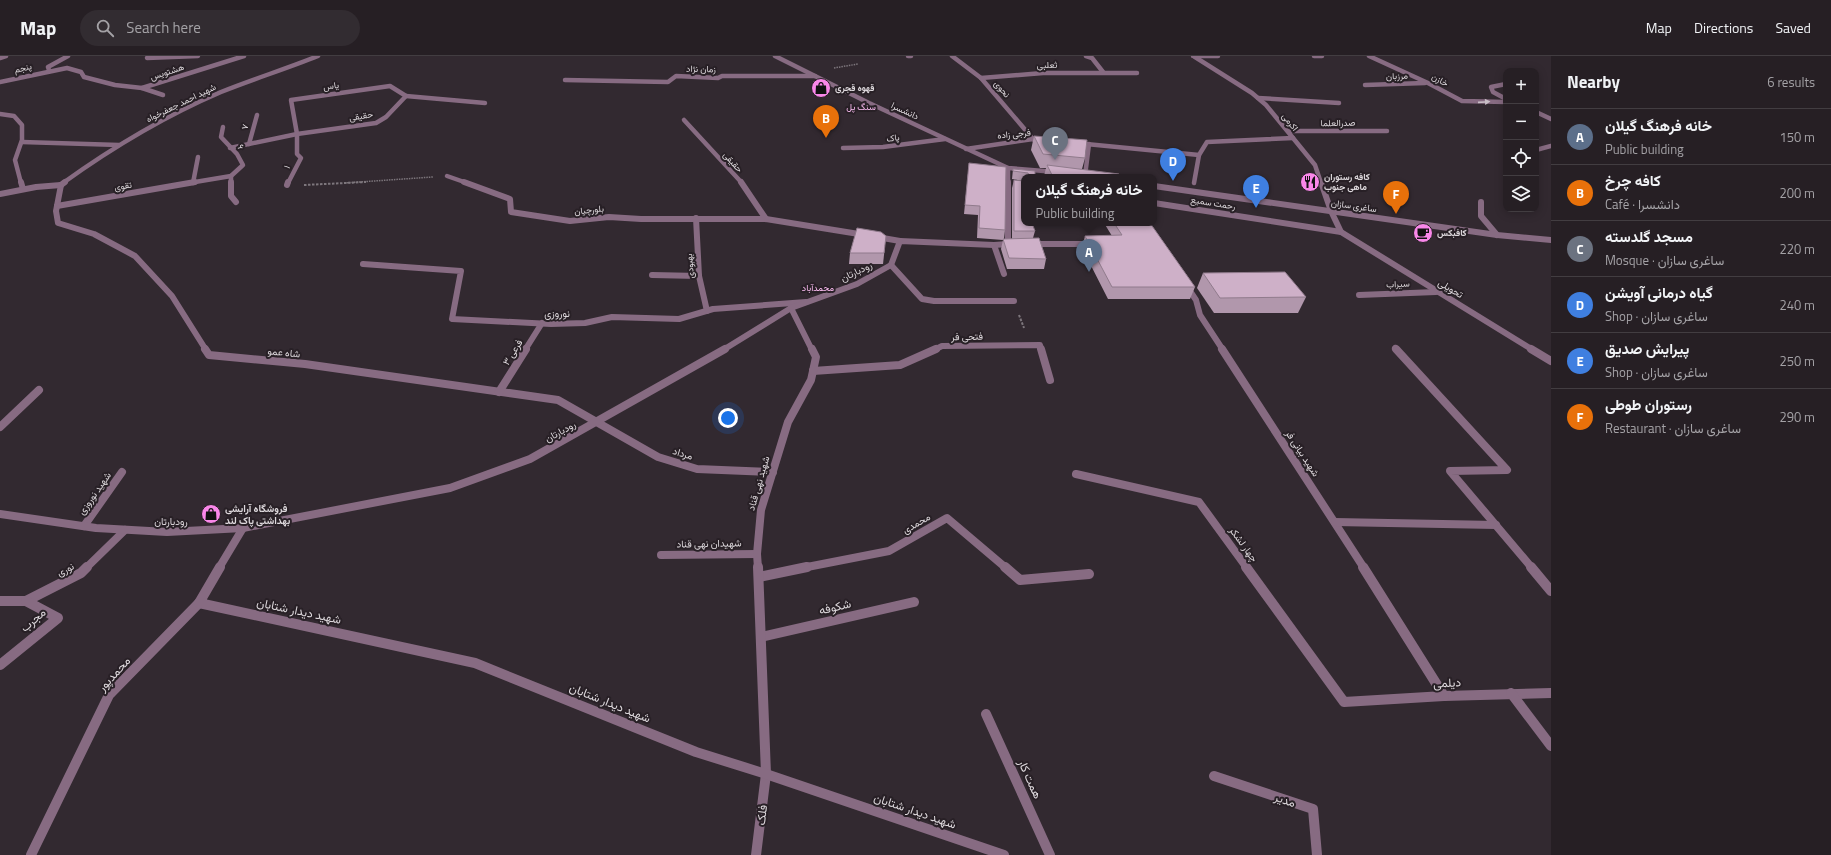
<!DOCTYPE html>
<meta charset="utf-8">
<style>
:root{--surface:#261f24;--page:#322c31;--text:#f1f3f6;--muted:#a4a2a6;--line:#423d41;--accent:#2563eb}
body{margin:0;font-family:"Titillium Web",Vazirmatn,sans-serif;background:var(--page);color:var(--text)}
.controls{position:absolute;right:12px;top:12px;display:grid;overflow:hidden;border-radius:8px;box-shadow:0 2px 10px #0003}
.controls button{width:36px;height:36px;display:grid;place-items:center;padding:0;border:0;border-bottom:1px solid var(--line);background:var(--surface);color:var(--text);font:20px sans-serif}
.you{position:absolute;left:728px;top:362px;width:14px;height:14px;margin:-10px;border:3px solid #fff;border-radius:50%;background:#1a73e8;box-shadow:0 0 0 6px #1a73e833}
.badge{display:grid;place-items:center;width:26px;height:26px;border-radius:50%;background:var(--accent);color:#fff;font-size:13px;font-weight:700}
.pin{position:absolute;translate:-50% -33px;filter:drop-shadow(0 1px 2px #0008)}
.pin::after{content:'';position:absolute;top:21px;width:14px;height:12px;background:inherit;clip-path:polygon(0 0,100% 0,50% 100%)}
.popup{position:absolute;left:1021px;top:118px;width:136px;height:52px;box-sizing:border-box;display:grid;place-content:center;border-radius:8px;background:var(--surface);filter:drop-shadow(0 1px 3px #0005);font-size:13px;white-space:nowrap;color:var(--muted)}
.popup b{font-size:15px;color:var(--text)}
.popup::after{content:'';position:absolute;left:50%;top:100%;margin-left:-8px;border:8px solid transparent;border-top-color:var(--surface)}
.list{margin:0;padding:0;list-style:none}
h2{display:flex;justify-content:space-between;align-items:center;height:52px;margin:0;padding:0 16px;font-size:17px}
h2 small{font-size:13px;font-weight:400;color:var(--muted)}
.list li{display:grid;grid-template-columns:26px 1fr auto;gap:12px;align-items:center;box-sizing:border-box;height:56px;padding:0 16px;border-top:1px solid var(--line)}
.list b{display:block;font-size:15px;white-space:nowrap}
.list p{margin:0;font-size:13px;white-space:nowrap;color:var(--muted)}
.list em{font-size:13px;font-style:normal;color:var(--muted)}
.icon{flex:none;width:22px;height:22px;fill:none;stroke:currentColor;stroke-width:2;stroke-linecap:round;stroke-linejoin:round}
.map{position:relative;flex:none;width:1551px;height:799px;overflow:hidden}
header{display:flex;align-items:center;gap:24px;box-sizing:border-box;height:56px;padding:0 20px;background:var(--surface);border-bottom:1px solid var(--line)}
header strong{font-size:19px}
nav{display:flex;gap:22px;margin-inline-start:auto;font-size:14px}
.search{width:280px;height:36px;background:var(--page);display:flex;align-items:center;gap:10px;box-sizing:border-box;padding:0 14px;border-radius:22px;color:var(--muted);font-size:15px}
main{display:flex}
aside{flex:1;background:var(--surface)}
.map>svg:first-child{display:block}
</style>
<header>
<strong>Map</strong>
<div class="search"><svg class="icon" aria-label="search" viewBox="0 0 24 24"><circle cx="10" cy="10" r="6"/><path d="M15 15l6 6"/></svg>Search here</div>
<nav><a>Map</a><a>Directions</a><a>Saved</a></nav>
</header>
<main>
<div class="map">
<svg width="1551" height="799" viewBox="0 0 1551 799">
<rect width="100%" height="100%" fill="#322930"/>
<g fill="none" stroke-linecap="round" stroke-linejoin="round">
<g stroke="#7d767c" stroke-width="1.5" stroke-dasharray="1.5 1" stroke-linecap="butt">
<polyline points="834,12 858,8"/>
<polyline points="344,127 433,121"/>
</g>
<g stroke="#7d767c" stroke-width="2" stroke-dasharray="2.5 1.5" stroke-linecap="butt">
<polyline points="304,129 366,126"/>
<polyline points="1019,259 1024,272"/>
</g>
<g stroke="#876b82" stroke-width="4.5">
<polyline points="908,0 911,0"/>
<polyline points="1086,0 1092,2 1103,16"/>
<polyline points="1369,0 1428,27 1462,45 1506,46"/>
<polyline points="981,22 1043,17 1137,17"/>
<polyline points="565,24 668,26 676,20 718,22 722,20 815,20"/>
<polyline points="1506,28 1491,31 1493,36 1506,43"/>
<polyline points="1365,29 1425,27"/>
<polyline points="406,40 485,47"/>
<polyline points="1258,42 1339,47"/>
<polyline points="1536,56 1551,63"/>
<polyline points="684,64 742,127"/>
<polyline points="1288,75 1387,75"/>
<polyline points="1293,82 1315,109 1321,127"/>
<polyline points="1076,87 1199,99"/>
<polyline points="843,92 883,91 945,83"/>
<polyline points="966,93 1033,83 1040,84"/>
<polyline points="1536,94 1551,90"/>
<polyline points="1085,120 1089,88"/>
<polyline points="1194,127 1199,99 1207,86 1293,82 1266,49 1252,37 1195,1"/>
</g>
<g stroke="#876b82" stroke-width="6">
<polyline points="741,126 766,163"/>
<polyline points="1321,126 1331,155"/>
<polyline points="1481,146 1481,160 1497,179"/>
<polyline points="1031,188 1093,188"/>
<polyline points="994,189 1004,218"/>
<polyline points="891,209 922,243 934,245 1014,245"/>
<polyline points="652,219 699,220"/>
<polyline points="934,294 942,290 1040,289 1041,294"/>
</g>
<g stroke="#876b82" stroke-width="8">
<polyline points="1041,293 1050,324"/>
<polyline points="813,315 900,309 936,293"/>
</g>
<g stroke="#876b82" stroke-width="4.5">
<polyline points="952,0 981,22 1033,83"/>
<polyline points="1193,0 1218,0"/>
<polyline points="1314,0 1322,0"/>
<polyline points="0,2 6,0"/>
<polyline points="147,2 198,0"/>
<polyline points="49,14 48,11 68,0"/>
<polyline points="0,26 67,12 81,16 84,21 115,29 142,32 244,0"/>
<polygon points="390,30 406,40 386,61 376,67 297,78 291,44"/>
<polyline points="142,32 163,39"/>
<polyline points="0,58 14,60 22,69 22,84 15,104 21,127"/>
<polyline points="223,71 221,81 237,98 243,109 231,120"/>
<polyline points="22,86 119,89"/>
<polyline points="249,88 257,59"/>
<polyline points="230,92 297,78"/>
<polyline points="447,120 467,127"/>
<path d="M 63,127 C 113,91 165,60 221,36 C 253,23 286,13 318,0"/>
<polyline points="189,127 231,120 231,127"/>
<polyline points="193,127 198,101"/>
<polyline points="288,127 301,102 297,98 297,78"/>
</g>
<g stroke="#876b82" stroke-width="6">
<polyline points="21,126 23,133"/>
<polyline points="231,126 231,140 236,146"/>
<polyline points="464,126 510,143 511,156 570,165 609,161 641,163 766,163 865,179"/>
<polyline points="61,129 56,155 58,167 94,178 135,200 172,240 206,294"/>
<polyline points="61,129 65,126"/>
<polyline points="287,129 288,126"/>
<polyline points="0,138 36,131 61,129"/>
<polyline points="1154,147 1341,176 1533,294"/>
<polyline points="57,150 195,126"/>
<polyline points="1331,155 1341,176"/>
<polyline points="696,162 699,220 707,255"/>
<polyline points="877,181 900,185"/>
<polyline points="363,208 461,215 452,263 551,268 585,267 612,261 679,263 713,253 806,246"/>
<polyline points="1186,229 1196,244 1200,259 1223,294"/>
<polyline points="1359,239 1436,236"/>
<polyline points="1395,292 1397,294"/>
<polyline points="525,294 542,267"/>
</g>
<g stroke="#876b82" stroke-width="8">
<polyline points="205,293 209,299 305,308 558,344 658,401 697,413 773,416"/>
<polyline points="1222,293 1364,512"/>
<polyline points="1396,293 1507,414 1450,415 1532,512"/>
<polyline points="1531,293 1551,305"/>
<polyline points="499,336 526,293"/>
<polyline points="0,371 39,334"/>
<polyline points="1076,418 1199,446 1247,512"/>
<polyline points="1335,466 1496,469"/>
<polyline points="84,470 122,416"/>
<polyline points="661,499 757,498"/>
<polyline points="86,512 125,474"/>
<polyline points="758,512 757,498 761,454 788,366 811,324 813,315"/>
<polyline points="802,512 889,495 947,462 1006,512"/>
</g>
<g stroke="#876b82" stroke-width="10">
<polyline points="1005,511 1020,524 1089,518"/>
<polyline points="1246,511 1344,646 1444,640 1551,637"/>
<polyline points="1363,511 1444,640"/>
<polyline points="1531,511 1551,535"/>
<polyline points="759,521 807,511"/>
<polyline points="0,545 26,545 81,517 87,511"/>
<polyline points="761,581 914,546"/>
<polyline points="0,609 58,562 26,545"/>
<polyline points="1511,637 1551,690"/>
<polyline points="986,658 1050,799"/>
<polyline points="1214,720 1313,753 1317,799"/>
<polyline points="31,799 109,639 199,547"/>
<polyline points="756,799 766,718 758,511"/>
</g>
<g stroke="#876b82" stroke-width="4.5">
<polyline points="775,0 869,47 1008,112 1056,116"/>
<polyline points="1008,112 1008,127"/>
</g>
<g stroke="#876b82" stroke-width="6">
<polyline points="1154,130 1497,179 1551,184"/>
<polyline points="791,252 812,294"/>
<polyline points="723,294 791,252 857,228 891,209 900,185 994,189 1008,188 1008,126"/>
</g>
<g stroke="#876b82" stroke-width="8">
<polyline points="812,293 816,301 813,315"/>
<polyline points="0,458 96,472 167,476 243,472 450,432 530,403 725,293"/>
<polyline points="219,512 243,472"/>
</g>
<polyline stroke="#876b82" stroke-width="10" points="220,511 199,547 475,607 696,696 766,718 1004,799"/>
</g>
<g fill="#b197ac">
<polygon points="1034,80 1085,102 1082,113 1121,121 1045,121 1044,120 1046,112 1040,112 1031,94"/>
<polygon points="969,107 1005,174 1004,183 1012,183 1012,132 1014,124 1024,167 1035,175 1033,182 1046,203 1044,213 1007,213 1001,193 1003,184 977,182 978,159 964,158"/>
<polygon points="1013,113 1035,115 1035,121 1024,121 1024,125 1012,123"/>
<polygon points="1104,167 1150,167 1195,231 1190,243 1108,243 1082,192 1085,180 1112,180"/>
<polygon points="885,190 883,208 849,208 850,197"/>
<polygon points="1203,217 1306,241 1298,257 1214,257 1197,232"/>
</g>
<g fill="#ceb0c8" stroke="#907b8c">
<polygon points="1034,80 1087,84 1085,102 1043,98"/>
<polygon points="969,107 1006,111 1005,174 979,172 980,150 965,149"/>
<polygon points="1047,109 1119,118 1121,121 1074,121 1052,119"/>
<polygon points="1013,113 1035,115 1035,121 1030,121 1028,117 1013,115"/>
<polygon points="1014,124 1024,125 1024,167 1032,167 1035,175 1014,175"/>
<polygon points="1114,167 1150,167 1195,231 1112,231 1085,180 1122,179"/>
<polygon points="857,172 881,176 886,180 884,197 850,197"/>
<polygon points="1039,182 1046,203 1009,202 1003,183"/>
<polygon points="1285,216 1306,241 1220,242 1203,217"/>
</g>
<defs><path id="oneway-solid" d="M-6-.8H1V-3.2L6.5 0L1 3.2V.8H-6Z"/></defs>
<use fill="#c8bec6" href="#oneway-solid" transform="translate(1484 46) rotate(-4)"/>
<defs>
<symbol id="shop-disc" viewBox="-11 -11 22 22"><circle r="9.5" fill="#f987e9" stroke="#282026"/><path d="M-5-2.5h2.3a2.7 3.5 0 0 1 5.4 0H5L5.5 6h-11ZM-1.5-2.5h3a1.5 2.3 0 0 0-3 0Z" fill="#111"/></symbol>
<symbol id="restaurant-disc" viewBox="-11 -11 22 22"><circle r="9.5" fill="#f987e9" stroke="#282026"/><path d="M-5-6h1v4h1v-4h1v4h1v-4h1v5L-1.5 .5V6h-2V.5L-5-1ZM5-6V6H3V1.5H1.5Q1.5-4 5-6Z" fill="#111"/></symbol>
<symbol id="cafe-disc" viewBox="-11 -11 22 22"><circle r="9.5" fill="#f987e9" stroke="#282026"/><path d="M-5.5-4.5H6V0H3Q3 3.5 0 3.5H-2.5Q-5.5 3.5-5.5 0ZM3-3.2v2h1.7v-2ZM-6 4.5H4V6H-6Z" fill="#111"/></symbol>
</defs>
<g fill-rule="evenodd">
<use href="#shop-disc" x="810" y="21" width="22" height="22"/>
<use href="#restaurant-disc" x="1299" y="115" width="22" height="22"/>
<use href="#cafe-disc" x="1412" y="166" width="22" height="22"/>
<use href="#shop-disc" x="200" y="447" width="22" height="22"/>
</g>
<g text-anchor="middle" stroke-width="4" stroke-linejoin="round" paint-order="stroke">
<g font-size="9" fill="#ded9dd" stroke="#282026">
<text transform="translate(1047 9) rotate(-2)" y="3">ثعلبی</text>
<text transform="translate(23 12) rotate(-13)" y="3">پنجم</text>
<text transform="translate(701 13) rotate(1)" y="3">زمان نژاد</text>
<text transform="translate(167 16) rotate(-18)" y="3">هشتویس</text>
<text transform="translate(1397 20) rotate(-2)" y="3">مرزبان</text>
<text transform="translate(1440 24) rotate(28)" y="3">خازن</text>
<text transform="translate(331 30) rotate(-8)" y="3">یاس</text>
<text transform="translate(1002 33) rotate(50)" y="3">نحوی</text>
<text transform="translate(181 47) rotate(-26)" y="3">شهید احمد جعفرخواه</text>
<text transform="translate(905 55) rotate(25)" y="3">دانشسرا</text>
<text transform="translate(361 60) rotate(-9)" y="3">حقیقی</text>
<text transform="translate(1290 66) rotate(52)" y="3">اکرمی</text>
<text transform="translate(1338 67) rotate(-1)" y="3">صدرالعلما</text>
<text transform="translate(245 71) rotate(-75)" y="3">۷</text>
<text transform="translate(1014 78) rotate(-6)" y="3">فرجی زاده</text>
<text transform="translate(893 82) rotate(-6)" y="3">پاک</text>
<text transform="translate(241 91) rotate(43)" y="3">۶</text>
<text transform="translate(733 106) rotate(48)" y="3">حقیقی</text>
<text transform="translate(287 111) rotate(-62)" y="3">۱</text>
<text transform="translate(123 130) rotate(-10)" y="3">تقوی</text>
<text transform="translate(1213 147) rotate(9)" y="3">رحمت سمیع</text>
<text transform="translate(1354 150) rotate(8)" y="3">ساغری سازان</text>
<text transform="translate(589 154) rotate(-6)" y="3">بلورچیان</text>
<text transform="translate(690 210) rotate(-95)" y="3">بهبودی</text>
<text transform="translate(1398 228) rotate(-2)" y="3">سیراب</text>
</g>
<g font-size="9" font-weight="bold" fill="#ded9dd" stroke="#282026" text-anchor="start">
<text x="835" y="35">قهوه قجری</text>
<text x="1324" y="124">کافه رستوران<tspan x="1324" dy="10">ماهی جنوب</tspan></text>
<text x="1437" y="180">کافبکس</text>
</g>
<g font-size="9" fill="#febef4" stroke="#282026">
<text x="861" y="54">سنگ پل</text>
<text x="818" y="235">محمدآباد</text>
</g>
<g font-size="10" fill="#ded9dd" stroke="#282026">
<text transform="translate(856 215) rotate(-26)" y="4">رودبارتان</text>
<text transform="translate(1451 232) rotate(31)" y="4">تحویلی</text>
<text x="557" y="261">نوروزی</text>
<text transform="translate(967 280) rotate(-1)" y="4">فتحی فر</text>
<text transform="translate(284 296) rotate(6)" y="4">شاه عمو</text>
<text transform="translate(512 296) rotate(-58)" y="4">فرعی ۳</text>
<text transform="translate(560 375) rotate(-29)" y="4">رودبارتان</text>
<text transform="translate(683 397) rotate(17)" y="4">مرداد</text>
<text transform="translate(1303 397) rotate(57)" y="4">شهید بیانی فر</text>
<text transform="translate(758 427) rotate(-74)" y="4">شهید نهی قناد</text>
<text transform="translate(94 437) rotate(-55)" y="4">شهید نوروزی</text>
<text x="171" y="469">رودبارتان</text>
<text transform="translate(916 467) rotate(-30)" y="4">محمدی</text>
<text transform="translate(709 487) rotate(-1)" y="4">شهیدان نهی قناد</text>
<text transform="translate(1244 488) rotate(54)" y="4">چهار لشکر</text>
<text transform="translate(65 513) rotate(-27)" y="4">نوری</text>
</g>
<g font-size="10" font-weight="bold" fill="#ded9dd" stroke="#282026" text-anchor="start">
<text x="225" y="456">فروشگاه آرایشی<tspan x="225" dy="12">بهداشتی پاک لند</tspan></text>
</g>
<g font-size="12" fill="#ded9dd" stroke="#282026">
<text transform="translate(835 551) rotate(-13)" y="4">شکوفه</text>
<text transform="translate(299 555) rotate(12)" y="4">شهید دیدار شتابان</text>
<text transform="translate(33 564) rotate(-41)" y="4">مجرب</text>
<text transform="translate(114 618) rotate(-48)" y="4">محمدپور</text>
<text transform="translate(1447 627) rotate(-3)" y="4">دیلمی</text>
<text transform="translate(610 647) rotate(22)" y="4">شهید دیدار شتابان</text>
<text transform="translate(1030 723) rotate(66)" y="4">همت کار</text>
<text transform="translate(1285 744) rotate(19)" y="4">مدیر</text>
<text transform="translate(915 755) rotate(19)" y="4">شهید دیدار شتابان</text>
<text transform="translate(762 759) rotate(-83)" y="4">فلک</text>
</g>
</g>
</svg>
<div class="controls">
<button>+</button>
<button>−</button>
<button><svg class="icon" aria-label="locate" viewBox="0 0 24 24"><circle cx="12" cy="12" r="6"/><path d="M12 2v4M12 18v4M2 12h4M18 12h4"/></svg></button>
<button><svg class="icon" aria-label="layers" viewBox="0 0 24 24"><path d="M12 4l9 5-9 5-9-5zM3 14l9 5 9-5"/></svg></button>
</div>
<div class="you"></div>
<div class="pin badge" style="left:1089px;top:216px;background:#5c6f8a">A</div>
<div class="popup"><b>خانه فرهنگ گیلان</b>Public building</div>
<div class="pin badge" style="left:826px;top:82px;background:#e8710a">B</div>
<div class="pin badge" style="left:1055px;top:104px;background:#6b7280">C</div>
<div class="pin badge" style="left:1173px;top:125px;background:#3f7fe0">D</div>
<div class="pin badge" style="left:1256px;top:152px;background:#3f7fe0">E</div>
<div class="pin badge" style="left:1396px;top:158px;background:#e8710a">F</div>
</div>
<aside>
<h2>Nearby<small>6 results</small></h2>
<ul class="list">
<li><span class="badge" style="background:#5c6f8a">A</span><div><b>خانه فرهنگ گیلان</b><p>Public building</p></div><em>150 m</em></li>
<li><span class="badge" style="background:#e8710a">B</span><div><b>کافه چرخ</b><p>Café · دانشسرا</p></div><em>200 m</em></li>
<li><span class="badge" style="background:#6b7280">C</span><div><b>مسجد گلدسته</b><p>Mosque · ساغری سازان</p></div><em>220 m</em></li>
<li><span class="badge" style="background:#3f7fe0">D</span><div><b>گیاه درمانی آویشن</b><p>Shop · ساغری سازان</p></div><em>240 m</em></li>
<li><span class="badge" style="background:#3f7fe0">E</span><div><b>پیرایش صدیق</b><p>Shop · ساغری سازان</p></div><em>250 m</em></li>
<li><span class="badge" style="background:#e8710a">F</span><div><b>رستوران طوطی</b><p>Restaurant · ساغری سازان</p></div><em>290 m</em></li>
</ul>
</aside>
</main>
